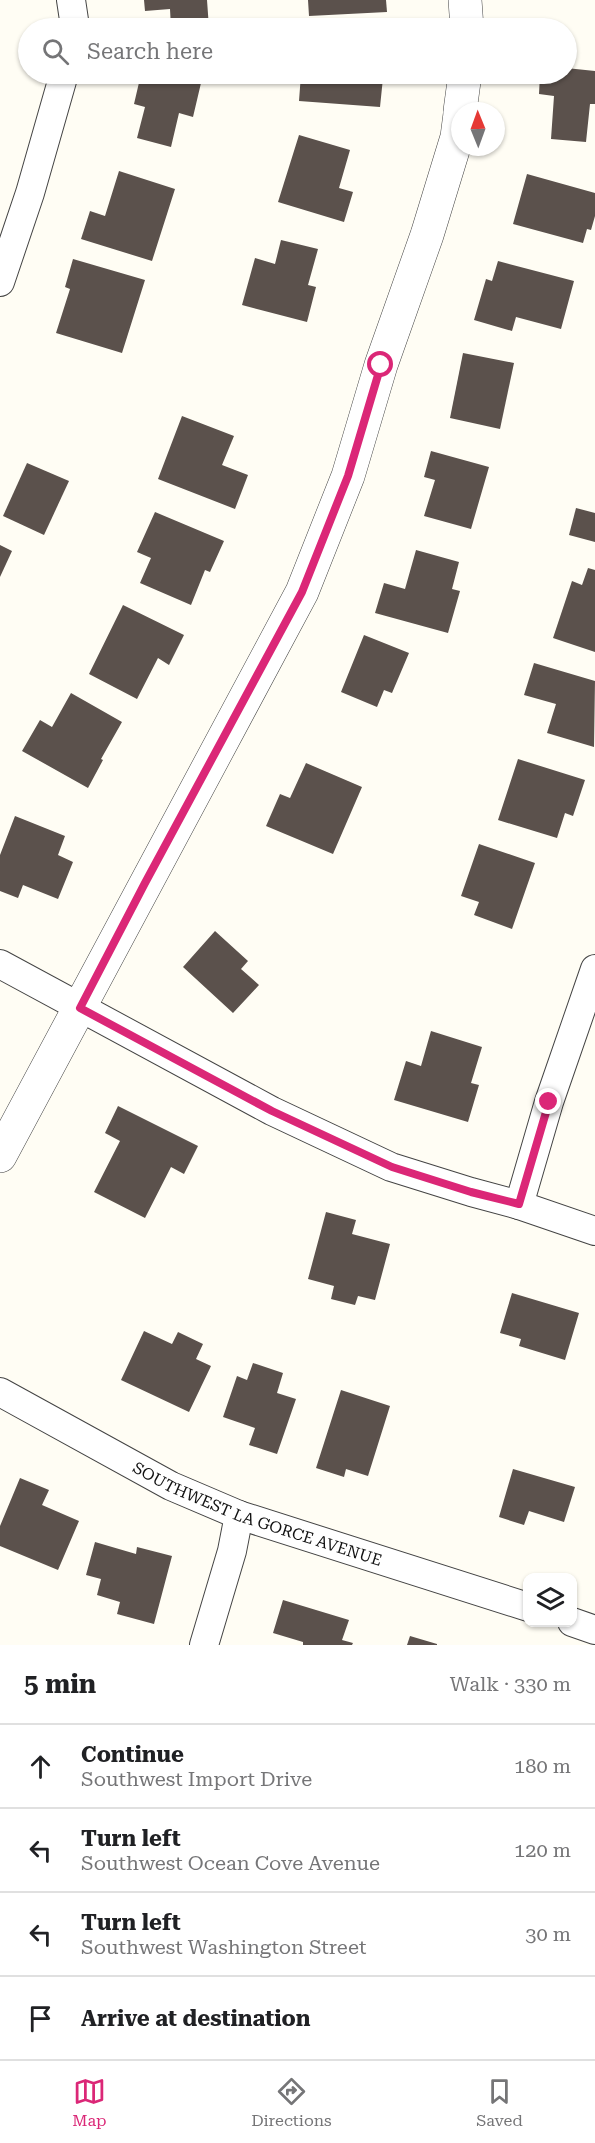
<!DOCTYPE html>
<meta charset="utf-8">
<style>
:root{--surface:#fff;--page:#f2f2f2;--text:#202124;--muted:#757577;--line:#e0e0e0;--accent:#db2777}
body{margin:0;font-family:"Roboto Serif",serif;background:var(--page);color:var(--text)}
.controls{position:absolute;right:18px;bottom:18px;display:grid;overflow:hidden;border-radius:12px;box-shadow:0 2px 4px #0004}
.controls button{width:54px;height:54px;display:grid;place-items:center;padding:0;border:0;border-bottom:2px solid var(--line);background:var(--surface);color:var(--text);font:30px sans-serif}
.compass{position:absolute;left:451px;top:102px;width:54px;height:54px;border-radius:50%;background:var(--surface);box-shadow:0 2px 4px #0004;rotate:359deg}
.stop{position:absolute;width:18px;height:18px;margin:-14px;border:4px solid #db2777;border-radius:50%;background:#fff}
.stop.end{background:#db2777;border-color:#fff;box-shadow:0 2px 6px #0008}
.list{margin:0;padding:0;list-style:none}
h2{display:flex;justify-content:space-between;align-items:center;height:78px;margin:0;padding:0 24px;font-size:26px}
h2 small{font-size:20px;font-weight:400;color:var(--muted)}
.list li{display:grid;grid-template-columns:39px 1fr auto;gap:18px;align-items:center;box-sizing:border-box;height:84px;padding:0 24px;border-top:2px solid var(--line)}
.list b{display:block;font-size:22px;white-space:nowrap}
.list p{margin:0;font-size:20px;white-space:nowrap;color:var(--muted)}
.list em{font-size:20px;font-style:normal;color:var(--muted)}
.icon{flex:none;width:33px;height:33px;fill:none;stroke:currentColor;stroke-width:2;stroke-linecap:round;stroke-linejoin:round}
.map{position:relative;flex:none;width:595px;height:1645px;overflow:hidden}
.search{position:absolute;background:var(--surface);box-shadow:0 2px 4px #0004;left:18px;right:18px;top:18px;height:66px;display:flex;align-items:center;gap:15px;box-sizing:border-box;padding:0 21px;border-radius:33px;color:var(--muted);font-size:22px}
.sheet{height:414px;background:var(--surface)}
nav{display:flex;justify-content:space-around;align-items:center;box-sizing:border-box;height:84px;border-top:2px solid var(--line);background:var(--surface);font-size:16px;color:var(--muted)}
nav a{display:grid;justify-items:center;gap:3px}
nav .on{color:var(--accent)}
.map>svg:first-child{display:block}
</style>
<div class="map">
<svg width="595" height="1645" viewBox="0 0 595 1645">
<rect width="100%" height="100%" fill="#fffdf4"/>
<g fill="#5b514c">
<polygon points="144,0 207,0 209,28 171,28 170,9 145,11"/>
<polygon points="308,0 386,0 387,12 309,16"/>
<polygon points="566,68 595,71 595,104 590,104 586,142 551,139 554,96 539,94 540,74 566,74"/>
<polygon points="141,74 161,74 201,83 193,117 179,113 171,147 137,138 145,107 134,104"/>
<polygon points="301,74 376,74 376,77 383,78 380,107 299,101"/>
<polygon points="299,135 350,150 339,188 353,192 344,222 278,202"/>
<polygon points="119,171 175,189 152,261 81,239 90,211 105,216"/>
<polygon points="527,174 595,193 595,216 591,230 587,229 583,243 513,224"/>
<polygon points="281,240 318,249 308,285 316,287 307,322 242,305 255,258 275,264"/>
<polygon points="73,259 145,280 122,353 56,333 70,289 65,287"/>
<polygon points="498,261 574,281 561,329 516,317 512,331 474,320 486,279 492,281"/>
<polygon points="463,353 514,363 500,429 450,418"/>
<polygon points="182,416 234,436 222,465 248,475 235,509 158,479"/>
<polygon points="431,451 489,467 471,529 424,516 435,480 424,477"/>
<polygon points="27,463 69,481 44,535 3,516"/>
<polygon points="576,508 595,513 595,542 569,535"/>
<polygon points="155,512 224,541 210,572 205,570 191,605 140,583 151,558 137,552"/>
<polygon points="0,545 12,551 0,577"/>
<polygon points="416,550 459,562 452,589 460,591 448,633 375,613 384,583 405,589"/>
<polygon points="588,568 595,570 595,652 553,638 572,581 582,585"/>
<polygon points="123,605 184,635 169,665 158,658 137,699 89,674"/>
<polygon points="364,635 409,653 392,693 384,690 377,707 341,692"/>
<polygon points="534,663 595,681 594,747 547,733 556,704 524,695"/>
<polygon points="71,693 122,722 101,759 103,760 88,788 22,751 40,720 52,727"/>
<polygon points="518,759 585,780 573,816 565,813 557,838 498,820"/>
<polygon points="306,763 362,787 333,854 266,826 280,794 290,798"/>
<polygon points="15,816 65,836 58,855 73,862 58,899 23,885 18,898 0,891 0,855"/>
<polygon points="479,844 535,863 512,929 474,915 479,902 461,896"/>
<polygon points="215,931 248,961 241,969 259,985 233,1013 183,967"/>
<polygon points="431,1031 482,1047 471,1083 479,1085 468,1122 394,1100 406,1061 421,1066"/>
<polygon points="118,1106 198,1146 184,1174 171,1167 145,1218 94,1192 120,1141 105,1133"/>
<polygon points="326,1212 356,1220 352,1234 390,1244 375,1300 358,1296 355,1305 331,1299 334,1286 308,1279"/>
<polygon points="512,1293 579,1313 565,1360 519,1346 521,1339 500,1333"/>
<polygon points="144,1331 172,1344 178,1332 203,1344 196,1359 211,1366 189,1412 121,1380"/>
<polygon points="253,1363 283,1373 277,1393 296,1399 277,1454 249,1445 255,1428 223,1417 237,1376 247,1380"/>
<polygon points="341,1390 390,1406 368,1476 346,1469 344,1477 316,1468"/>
<polygon points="513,1469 575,1487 564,1522 529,1511 524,1525 499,1517"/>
<polygon points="20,1478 49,1490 42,1505 79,1521 58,1570 0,1546 0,1526"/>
<polygon points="95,1542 136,1554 137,1547 172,1556 154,1624 117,1614 120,1602 97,1595 101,1579 86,1575"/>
<polygon points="283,1600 349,1620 342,1640 353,1643 352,1645 303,1645 303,1642 273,1633"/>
<polygon points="410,1636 437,1644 437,1645 407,1645"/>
</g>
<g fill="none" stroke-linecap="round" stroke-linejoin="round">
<defs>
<g id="minor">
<polyline points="71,0 74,20 73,28"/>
<polyline points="0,282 30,193 64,74"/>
<polyline points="0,964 272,1111 391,1167 471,1192 519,1205 595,1231"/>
<polyline points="519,1205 549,1102 595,969"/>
<path id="s1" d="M 0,1392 L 171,1486 L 239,1515 L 528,1607"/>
<polyline points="572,1622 595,1630"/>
<polyline points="204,1645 232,1551 239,1515"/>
</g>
<g id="tertiary">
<polyline points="465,0 467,28"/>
<polyline points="460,111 465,74"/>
<polyline points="0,1156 302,592 348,476 381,365 427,235 457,137 460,114"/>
</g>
</defs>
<use href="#minor" stroke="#444" stroke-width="30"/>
<use href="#tertiary" stroke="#444" stroke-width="34"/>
<use href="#minor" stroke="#fff" stroke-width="28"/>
<use href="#tertiary" stroke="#fff" stroke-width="33"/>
</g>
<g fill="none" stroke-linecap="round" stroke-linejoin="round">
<polyline stroke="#db2777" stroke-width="8" points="381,365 348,476 302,592 145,883 80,1008 272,1111 392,1167 471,1192 519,1204 549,1102"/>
</g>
<g text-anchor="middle" stroke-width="6" stroke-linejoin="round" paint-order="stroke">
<g font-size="16" fill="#111" stroke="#fff">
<text dy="6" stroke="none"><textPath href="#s1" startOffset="286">SOUTHWEST LA GORCE AVENUE</textPath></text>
</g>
</g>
</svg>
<div class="controls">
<button><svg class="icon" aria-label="layers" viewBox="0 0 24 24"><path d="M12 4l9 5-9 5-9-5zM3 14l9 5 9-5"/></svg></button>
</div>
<svg class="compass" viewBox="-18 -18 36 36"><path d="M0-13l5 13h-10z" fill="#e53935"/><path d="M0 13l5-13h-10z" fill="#757577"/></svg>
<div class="stop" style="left:381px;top:365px"></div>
<div class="stop end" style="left:549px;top:1102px"></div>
<div class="search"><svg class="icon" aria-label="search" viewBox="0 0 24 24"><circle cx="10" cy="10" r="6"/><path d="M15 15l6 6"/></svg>Search here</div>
</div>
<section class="sheet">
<h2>5 min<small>Walk · 330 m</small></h2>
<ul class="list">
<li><svg class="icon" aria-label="ahead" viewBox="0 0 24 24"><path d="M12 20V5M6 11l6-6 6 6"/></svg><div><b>Continue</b><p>Southwest Import Drive</p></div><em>180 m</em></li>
<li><svg class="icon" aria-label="left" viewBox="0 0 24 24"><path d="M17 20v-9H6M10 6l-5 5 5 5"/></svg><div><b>Turn left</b><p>Southwest Ocean Cove Avenue</p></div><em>120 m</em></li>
<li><svg class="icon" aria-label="left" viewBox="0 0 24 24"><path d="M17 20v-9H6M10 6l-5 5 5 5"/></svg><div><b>Turn left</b><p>Southwest Washington Street</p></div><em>30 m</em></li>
<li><svg class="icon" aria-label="arrive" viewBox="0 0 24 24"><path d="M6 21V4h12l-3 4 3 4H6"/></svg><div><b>Arrive at destination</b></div></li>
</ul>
</section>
<nav>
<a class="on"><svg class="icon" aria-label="map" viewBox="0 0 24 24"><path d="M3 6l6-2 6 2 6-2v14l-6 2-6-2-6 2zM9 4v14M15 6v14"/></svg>Map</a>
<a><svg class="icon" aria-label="directions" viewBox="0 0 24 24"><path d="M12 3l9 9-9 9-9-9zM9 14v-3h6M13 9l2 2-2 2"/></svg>Directions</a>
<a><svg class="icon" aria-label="saved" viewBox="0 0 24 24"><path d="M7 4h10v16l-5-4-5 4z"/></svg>Saved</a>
</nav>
